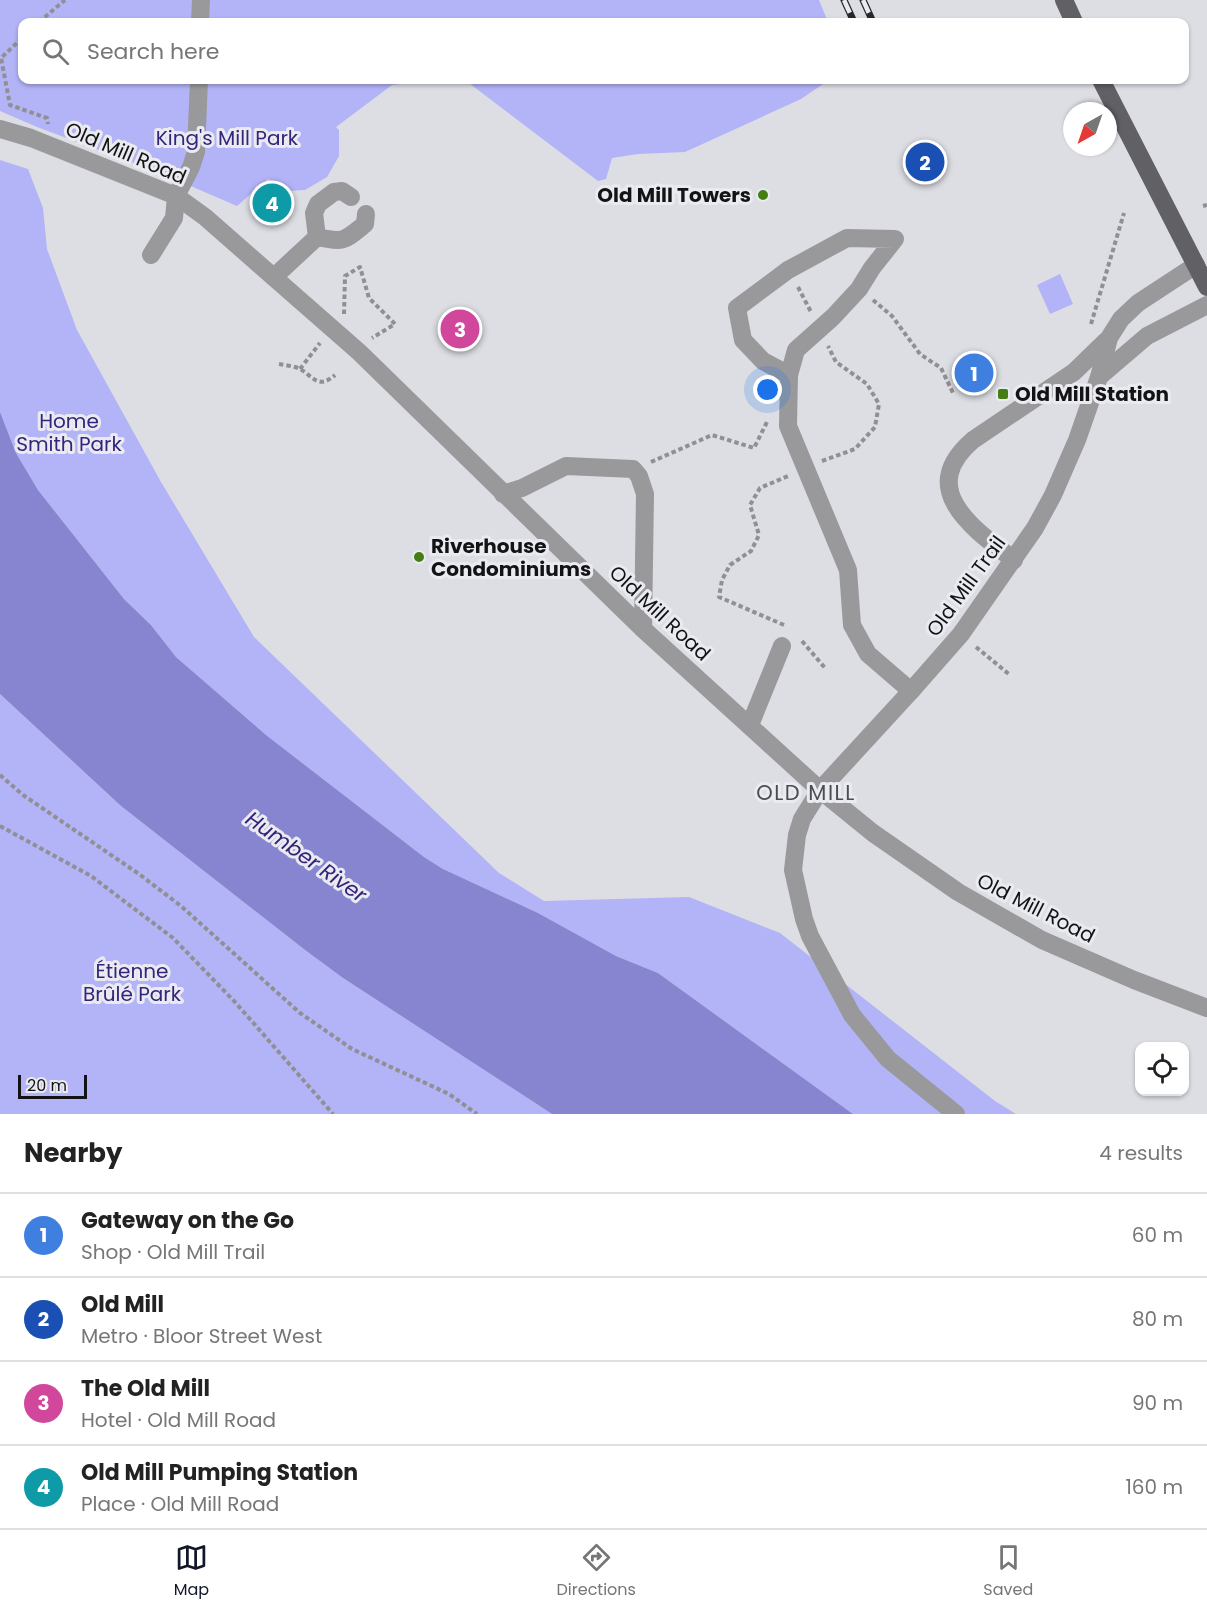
<!DOCTYPE html>
<meta charset="utf-8">
<style>
:root{--surface:#fff;--page:#f6f6f6;--text:#222;--muted:#767676;--line:#e0e0e0;--accent:#111827}
body{margin:0;font-family:Poppins,sans-serif;background:var(--page);color:var(--text)}
.controls{position:absolute;right:18px;bottom:18px;display:grid;overflow:hidden;border-radius:12px;box-shadow:0 2px 4px #0004}
.controls button{width:54px;height:54px;display:grid;place-items:center;padding:0;border:0;border-bottom:2px solid var(--line);background:var(--surface);color:var(--text);font:30px sans-serif}
.compass{position:absolute;left:1063px;top:102px;width:54px;height:54px;border-radius:50%;background:var(--surface);box-shadow:0 2px 4px #0004;rotate:220deg}
.scale{position:absolute;left:18px;bottom:15px;width:69px;box-sizing:border-box;padding-left:6px;border:3px solid #131315;border-top:0;font-size:16px;line-height:21px;white-space:nowrap;color:#131315;-webkit-text-stroke:4px #eaebf1;paint-order:stroke}
.you{position:absolute;left:768px;top:390px;width:21px;height:21px;margin:-15px;border:4px solid #fff;border-radius:50%;background:#1a73e8;box-shadow:0 0 0 9px #1a73e833}
.badge{display:grid;place-items:center;width:39px;height:39px;border-radius:50%;background:var(--accent);color:#fff;font-size:20px;font-weight:700}
.pin{position:absolute;translate:-50% -50%;border:3px solid #fff;box-shadow:0 2px 6px #0006}
.list{margin:0;padding:0;list-style:none}
h2{display:flex;justify-content:space-between;align-items:center;height:78px;margin:0;padding:0 24px;font-size:26px}
h2 small{font-size:20px;font-weight:400;color:var(--muted)}
.list li{display:grid;grid-template-columns:39px 1fr auto;gap:18px;align-items:center;box-sizing:border-box;height:84px;padding:0 24px;border-top:2px solid var(--line)}
.list b{display:block;font-size:22px;white-space:nowrap}
.list p{margin:0;font-size:20px;white-space:nowrap;color:var(--muted)}
.list em{font-size:20px;font-style:normal;color:var(--muted)}
.icon{flex:none;width:33px;height:33px;fill:none;stroke:currentColor;stroke-width:2;stroke-linecap:round;stroke-linejoin:round}
.map{position:relative;flex:none;width:1207px;height:1114px;overflow:hidden}
.search{position:absolute;background:var(--surface);box-shadow:0 2px 4px #0004;left:18px;right:18px;top:18px;height:66px;display:flex;align-items:center;gap:15px;box-sizing:border-box;padding:0 21px;border-radius:12px;color:var(--muted);font-size:22px}
.sheet{height:414px;background:var(--surface)}
nav{display:flex;justify-content:space-around;align-items:center;box-sizing:border-box;height:84px;border-top:2px solid var(--line);background:var(--surface);font-size:16px;color:var(--muted)}
nav a{display:grid;justify-items:center;gap:3px}
nav .on{color:var(--accent)}
.map>svg:first-child{display:block}
</style>
<div class="map">
<svg width="1207" height="1114" viewBox="0 0 1207 1114">
<rect width="100%" height="100%" fill="#dddee4"/>
<g fill="#b3b3f7">
<polygon points="0,0 819,0 828,22 22,22 22,80 438,80 392,85 336,127 339,130 339,156 327,177 305,190 289,191 268,179 237,206 158,172 37,127 0,111"/>
<polygon points="465,80 829,80 801,99 685,152 638,154 612,158 606,179 598,181"/>
<polygon points="0,160 28,169 43,208 47,249 77,330 161,482 254,637 499,873 544,901 689,897 780,933 995,1101 1016,1114 853,1114 658,973 616,956 538,913 443,869 424,857 266,735 176,657 151,625 124,599 38,490 16,453 0,412"/>
<polygon points="1060,274 1073,304 1050,314 1037,285"/>
<polygon points="0,694 121,806 305,950 343,978 552,1114 0,1114"/>
</g>
<polygon fill="#8785cf" points="0,412 16,453 38,490 124,599 151,625 176,657 266,735 424,857 443,869 538,913 616,956 658,973 853,1114 552,1114 343,978 305,950 121,806 0,694"/>
<g fill="none" stroke-linecap="round" stroke-linejoin="round">
<g stroke="#8f8f94" stroke-width="4" stroke-dasharray="4.5 3" stroke-linecap="butt">
<polyline points="39,22 65,0"/>
<polyline points="22,38 1,58 10,105 47,118 48,124"/>
<polyline points="1203,206 1207,205"/>
<polyline points="798,287 811,312"/>
<polyline points="873,300 892,316 920,354 941,368 953,393"/>
<polyline points="344,314 345,276 360,267 369,298 395,324 372,338"/>
<polyline points="1091,324 1124,213"/>
<path d="M 279,364 C 285,365 292,366 298,368 C 312,374 317,391 335,375"/>
<polyline points="300,369 320,343"/>
<polyline points="822,461 855,449 875,427 879,404 867,384 836,362 828,346"/>
<polyline points="651,462 712,435 754,448 767,422"/>
<polyline points="784,625 719,597 722,580 730,565 751,551 759,535 750,505 760,488 788,476"/>
<polyline points="802,641 825,668"/>
<polyline points="976,647 1010,675"/>
<polyline points="0,775 23,795 139,874 181,906 300,1013 352,1049 449,1094 477,1114"/>
<polyline points="0,826 91,876 173,938 235,1002 333,1114"/>
</g>
<g stroke="#99999c" stroke-width="18">
<polyline points="200,22 201,0"/>
<polyline points="0,129 31,138 176,196 205,217 359,352 643,629 820,790 873,833 958,892 1042,940 1134,980 1207,1008"/>
<path d="M 351,197 L 342,191 L 334,192 L 318,204 L 314,213 L 317,237 C 344,243 344,241 365,224 L 366,214"/>
<polyline points="151,255 174,218 176,196 191,167 196,152 199,80"/>
<polyline points="274,277 317,237"/>
<polyline points="789,375 763,361 743,340 737,308 788,270 847,238 895,239 872,268 859,289 833,317 796,350 789,375 788,426 848,570 852,625 868,654 911,691"/>
<polyline points="1099,377 1147,336 1207,305"/>
<polyline points="503,494 522,488 566,466 633,469 639,476 645,494 643,629"/>
<path d="M 1014,560 C 972,528 916,489 973,440 L 1074,372 L 1106,341"/>
<polyline points="750,725 782,646"/>
<polyline points="956,1114 888,1059 852,1015 810,936 804,919 793,870 797,835 802,819 820,790 911,691 961,634 1035,528 1053,495 1077,440 1099,377 1109,338 1121,319 1138,303 1196,265"/>
</g>
<g stroke="#606065" stroke-width="18">
<polyline points="1064,0 1074,22"/>
<polyline points="1101,80 1207,287"/>
</g>
<defs>
<g id="rail">
<polyline points="844,0 854,22"/>
<polyline points="863,0 873,22"/>
</g>
</defs>
<use href="#rail" stroke="#28292b" stroke-width="7"/>
<use href="#rail" stroke="#eaebf1" stroke-width="4.5" stroke-dasharray="14" stroke-linecap="butt"/>
</g>
<g fill="#467d13" stroke="#eaebf1" stroke-width="2">
<circle cx="763" cy="195" r="6"/>
<rect x="997" y="388" width="12" height="12" rx="3"/>
<circle cx="419" cy="557" r="6"/>
</g>
<g text-anchor="middle" stroke-width="6" stroke-linejoin="round" paint-order="stroke">
<g font-size="20" fill="#34247b" stroke="#eaebf1">
<text x="227" y="145">King's Mill Park</text>
<text x="69" y="428">Home<tspan x="69" dy="23">Smith Park</tspan></text>
<text x="132" y="978">Étienne<tspan x="132" dy="23">Brûlé Park</tspan></text>
</g>
<g font-size="20" fill="#131315" stroke="#eaebf1">
<text transform="translate(126 153) rotate(23)" y="7">Old Mill Road</text>
<text transform="translate(966 586) rotate(-54)" y="7">Old Mill Trail</text>
<text transform="translate(660 613) rotate(43)" y="7">Old Mill Road</text>
<text transform="translate(1036 908) rotate(27)" y="7">Old Mill Road</text>
</g>
<g font-size="20" font-weight="bold" fill="#131315" stroke="#eaebf1" text-anchor="start">
<text x="751" y="202" text-anchor="end">Old Mill Towers</text>
<text x="1015" y="401">Old Mill Station</text>
<text x="431" y="553">Riverhouse<tspan x="431" dy="23">Condominiums</tspan></text>
</g>
<g font-size="21" letter-spacing="1.5" fill="#4c4d52" stroke="#eaebf1">
<text x="806" y="800">OLD MILL</text>
</g>
<g font-size="21" font-style="italic" fill="#322279" stroke="#eaebf1">
<text transform="translate(306 857) rotate(35)" y="7">Humber River</text>
</g>
</g>
</svg>
<div class="controls">
<button><svg class="icon" aria-label="locate" viewBox="0 0 24 24"><circle cx="12" cy="12" r="6"/><path d="M12 2v4M12 18v4M2 12h4M18 12h4"/></svg></button>
</div>
<svg class="compass" viewBox="-18 -18 36 36"><path d="M0-13l5 13h-10z" fill="#e53935"/><path d="M0 13l5-13h-10z" fill="#767676"/></svg>
<div class="scale">20 m</div>
<div class="you"></div>
<div class="pin badge" style="left:974px;top:373px;background:#3f7fe0">1</div>
<div class="pin badge" style="left:925px;top:162px;background:#1a4fb4">2</div>
<div class="pin badge" style="left:460px;top:329px;background:#d1479c">3</div>
<div class="pin badge" style="left:272px;top:203px;background:#0f9aa8">4</div>
<div class="search"><svg class="icon" aria-label="search" viewBox="0 0 24 24"><circle cx="10" cy="10" r="6"/><path d="M15 15l6 6"/></svg>Search here</div>
</div>
<section class="sheet">
<h2>Nearby<small>4 results</small></h2>
<ul class="list">
<li><span class="badge" style="background:#3f7fe0">1</span><div><b>Gateway on the Go</b><p>Shop · Old Mill Trail</p></div><em>60 m</em></li>
<li><span class="badge" style="background:#1a4fb4">2</span><div><b>Old Mill</b><p>Metro · Bloor Street West</p></div><em>80 m</em></li>
<li><span class="badge" style="background:#d1479c">3</span><div><b>The Old Mill</b><p>Hotel · Old Mill Road</p></div><em>90 m</em></li>
<li><span class="badge" style="background:#0f9aa8">4</span><div><b>Old Mill Pumping Station</b><p>Place · Old Mill Road</p></div><em>160 m</em></li>
</ul>
</section>
<nav>
<a class="on"><svg class="icon" aria-label="map" viewBox="0 0 24 24"><path d="M3 6l6-2 6 2 6-2v14l-6 2-6-2-6 2zM9 4v14M15 6v14"/></svg>Map</a>
<a><svg class="icon" aria-label="directions" viewBox="0 0 24 24"><path d="M12 3l9 9-9 9-9-9zM9 14v-3h6M13 9l2 2-2 2"/></svg>Directions</a>
<a><svg class="icon" aria-label="saved" viewBox="0 0 24 24"><path d="M7 4h10v16l-5-4-5 4z"/></svg>Saved</a>
</nav>
